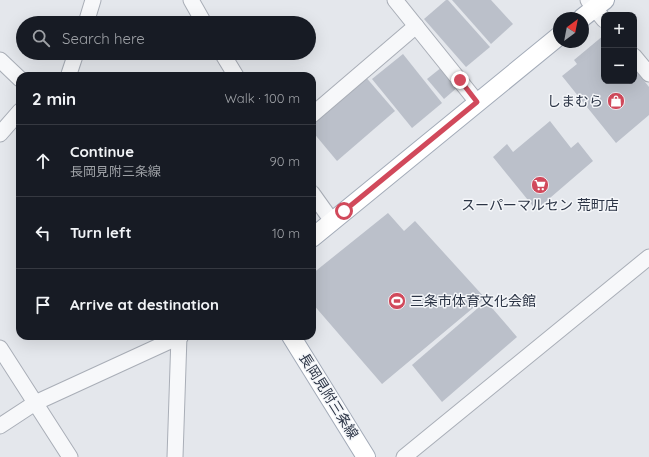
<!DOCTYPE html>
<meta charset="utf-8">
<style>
:root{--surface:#171b24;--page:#20242c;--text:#f1f3f6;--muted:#9ea1a6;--line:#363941}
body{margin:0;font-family:Quicksand,"Noto Sans JP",sans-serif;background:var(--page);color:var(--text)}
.controls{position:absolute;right:12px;top:12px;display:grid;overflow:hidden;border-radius:8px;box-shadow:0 4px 16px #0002}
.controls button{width:36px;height:36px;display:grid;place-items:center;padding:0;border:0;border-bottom:1px solid var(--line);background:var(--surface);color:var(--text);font:20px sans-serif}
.compass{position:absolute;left:553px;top:12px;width:36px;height:36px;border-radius:50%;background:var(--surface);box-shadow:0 4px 16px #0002;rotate:32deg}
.stop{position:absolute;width:12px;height:12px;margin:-9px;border:3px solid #d1495b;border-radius:50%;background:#fff}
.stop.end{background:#d1495b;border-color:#fff;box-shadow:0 1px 4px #0008}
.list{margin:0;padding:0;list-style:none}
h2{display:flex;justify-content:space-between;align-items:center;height:52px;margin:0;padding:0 16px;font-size:17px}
h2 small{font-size:13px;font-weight:400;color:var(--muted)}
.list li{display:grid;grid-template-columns:26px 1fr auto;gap:12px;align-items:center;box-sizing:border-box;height:72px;padding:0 16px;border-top:1px solid var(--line)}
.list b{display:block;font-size:15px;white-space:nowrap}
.list p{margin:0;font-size:13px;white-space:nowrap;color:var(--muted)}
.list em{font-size:13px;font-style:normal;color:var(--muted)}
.icon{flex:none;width:22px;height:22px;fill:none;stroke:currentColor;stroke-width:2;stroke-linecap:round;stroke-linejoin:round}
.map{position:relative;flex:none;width:649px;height:457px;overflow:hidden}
.search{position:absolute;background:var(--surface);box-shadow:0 4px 16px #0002;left:16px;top:16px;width:300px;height:44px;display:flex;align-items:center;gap:10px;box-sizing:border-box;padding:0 14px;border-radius:22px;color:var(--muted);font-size:15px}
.panel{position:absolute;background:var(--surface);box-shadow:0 4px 16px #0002;left:16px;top:72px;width:300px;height:268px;border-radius:12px}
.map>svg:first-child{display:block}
</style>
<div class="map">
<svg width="649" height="457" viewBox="0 0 649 457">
<rect width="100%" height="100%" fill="#e4e7ec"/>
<g fill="#bbc0ca">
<polygon points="446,0 448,0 490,47 466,67 424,19"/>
<polygon points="452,0 491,0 513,24 491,44"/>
<polygon points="604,35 604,81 634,81 634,68 649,87 649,115 616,143 562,76 577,64 574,60"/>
<polygon points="403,54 442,103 412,128 372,79"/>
<polygon points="442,67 459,86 444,99 427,79"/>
<polygon points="364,75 395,111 337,161 312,131 312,119"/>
<polygon points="550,121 571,148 578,142 593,161 536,210 493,157 507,144 513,152"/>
<polygon points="388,213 404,231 415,221 485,298 382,384 312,303 312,274"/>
<polygon points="486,301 517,337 442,402 412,365"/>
</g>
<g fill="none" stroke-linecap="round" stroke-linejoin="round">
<defs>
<g id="minor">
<polyline points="191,0 204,23"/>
<polyline points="395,0 477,102"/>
<polyline points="588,0 604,20"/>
<polyline points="86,23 93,0"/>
<polyline points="222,53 236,76"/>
<polyline points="634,56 649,74"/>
<polyline points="0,60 20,79"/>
<polyline points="69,74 76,53"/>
<polyline points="312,115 416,26"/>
<polyline points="0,134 20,111"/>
<polyline points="312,193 332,221"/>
<polyline points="0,348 70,457"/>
<polyline points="0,426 35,403 181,336"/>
<polyline points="175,457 179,336"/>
<polyline points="404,457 649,257"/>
</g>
<g id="major">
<polyline points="582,18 605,0"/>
<polyline points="312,238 559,36"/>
<polyline points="291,336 366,457"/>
</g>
</defs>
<use href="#minor" stroke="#a9aeb7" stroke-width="17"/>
<use href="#major" stroke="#a3abb8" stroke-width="20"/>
<use href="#minor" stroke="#f7f8fa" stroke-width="15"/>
<use href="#major" stroke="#fff" stroke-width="18"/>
</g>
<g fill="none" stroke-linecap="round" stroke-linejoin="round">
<polyline stroke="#d1495b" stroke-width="5" points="344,211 477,102 460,80"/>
</g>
<defs>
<symbol id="shop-disc" viewBox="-11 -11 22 22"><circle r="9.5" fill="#d1495b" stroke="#f4f6f9"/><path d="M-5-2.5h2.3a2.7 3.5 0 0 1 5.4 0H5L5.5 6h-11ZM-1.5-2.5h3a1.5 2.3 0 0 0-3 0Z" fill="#fff"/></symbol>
<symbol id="supermarket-disc" viewBox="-11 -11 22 22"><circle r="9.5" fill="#d1495b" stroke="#f4f6f9"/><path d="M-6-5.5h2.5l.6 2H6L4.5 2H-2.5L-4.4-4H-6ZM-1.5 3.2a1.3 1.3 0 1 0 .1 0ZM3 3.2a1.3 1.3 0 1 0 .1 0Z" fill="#fff"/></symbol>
<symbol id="stadium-disc" viewBox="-11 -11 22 22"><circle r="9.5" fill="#d1495b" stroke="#f4f6f9"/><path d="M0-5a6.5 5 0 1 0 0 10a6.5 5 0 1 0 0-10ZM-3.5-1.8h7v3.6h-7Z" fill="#fff"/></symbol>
</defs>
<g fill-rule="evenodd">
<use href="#shop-disc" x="606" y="91" width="20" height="20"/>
<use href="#supermarket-disc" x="530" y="175" width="20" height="20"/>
<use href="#stadium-disc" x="387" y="291" width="20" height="20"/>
</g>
<g text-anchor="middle" stroke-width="3" stroke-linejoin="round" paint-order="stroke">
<g font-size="14" fill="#2b3445" stroke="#f4f6f9" text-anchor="end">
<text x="603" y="106">しまむら</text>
<text x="540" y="210" text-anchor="middle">スーパーマルセン 荒町店</text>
<text x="410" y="306" text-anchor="start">三条市体育文化会館</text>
</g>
<g font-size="14" fill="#2b3445" stroke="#f4f6f9">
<text transform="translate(329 396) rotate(58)" y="5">長岡見附三条線</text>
</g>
</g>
</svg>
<div class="controls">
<button>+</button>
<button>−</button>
</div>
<svg class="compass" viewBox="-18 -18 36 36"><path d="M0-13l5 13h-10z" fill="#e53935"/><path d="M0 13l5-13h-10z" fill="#9ea1a6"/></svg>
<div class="stop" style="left:344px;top:211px"></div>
<div class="stop end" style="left:460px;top:80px"></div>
<div class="search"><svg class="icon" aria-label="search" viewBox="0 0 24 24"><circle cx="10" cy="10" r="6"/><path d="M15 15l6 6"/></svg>Search here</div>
<section class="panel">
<h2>2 min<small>Walk · 100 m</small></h2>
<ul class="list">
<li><svg class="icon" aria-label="ahead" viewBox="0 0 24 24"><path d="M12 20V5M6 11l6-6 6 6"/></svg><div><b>Continue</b><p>長岡見附三条線</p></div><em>90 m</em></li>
<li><svg class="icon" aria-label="left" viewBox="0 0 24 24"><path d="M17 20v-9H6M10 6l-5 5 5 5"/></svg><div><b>Turn left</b></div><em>10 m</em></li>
<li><svg class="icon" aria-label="arrive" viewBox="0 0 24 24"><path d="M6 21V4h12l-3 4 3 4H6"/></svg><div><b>Arrive at destination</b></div></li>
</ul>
</section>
</div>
